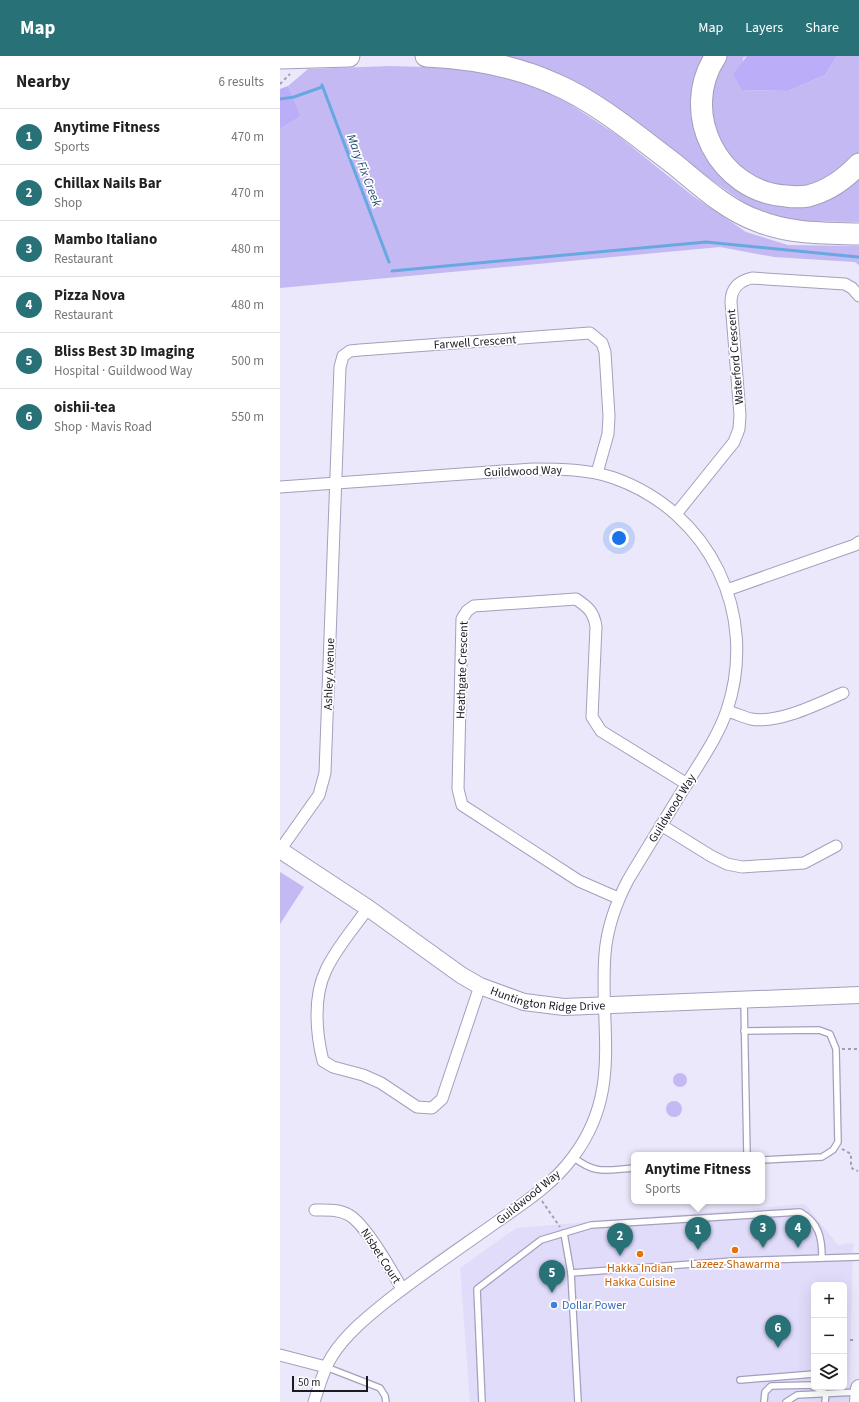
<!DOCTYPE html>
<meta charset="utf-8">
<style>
:root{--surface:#fff;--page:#f2f2f2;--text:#222;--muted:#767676;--line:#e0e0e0;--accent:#277177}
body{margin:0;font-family:"Source Sans 3",sans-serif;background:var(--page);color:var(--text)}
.controls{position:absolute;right:12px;bottom:12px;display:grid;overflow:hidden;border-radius:6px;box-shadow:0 4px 16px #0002}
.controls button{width:36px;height:36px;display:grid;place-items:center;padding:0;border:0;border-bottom:1px solid var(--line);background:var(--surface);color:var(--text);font:20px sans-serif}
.scale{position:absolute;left:12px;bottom:10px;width:76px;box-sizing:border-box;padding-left:4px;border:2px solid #1b1924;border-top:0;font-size:11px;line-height:14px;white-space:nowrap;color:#1b1924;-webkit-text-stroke:3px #fff;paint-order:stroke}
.you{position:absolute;left:339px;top:482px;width:14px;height:14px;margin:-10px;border:3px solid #fff;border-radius:50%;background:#1a73e8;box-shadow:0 0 0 6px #1a73e833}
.badge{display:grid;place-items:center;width:26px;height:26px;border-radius:50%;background:var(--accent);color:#fff;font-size:13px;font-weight:700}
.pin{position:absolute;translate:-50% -33px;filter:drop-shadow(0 1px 2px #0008)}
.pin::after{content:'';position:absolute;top:21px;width:14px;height:12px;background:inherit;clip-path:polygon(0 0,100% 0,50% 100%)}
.popup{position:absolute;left:351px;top:1096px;width:134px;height:52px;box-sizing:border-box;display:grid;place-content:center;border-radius:6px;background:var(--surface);filter:drop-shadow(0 1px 3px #0005);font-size:13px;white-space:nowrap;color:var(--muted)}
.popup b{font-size:15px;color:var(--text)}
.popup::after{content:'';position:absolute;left:50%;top:100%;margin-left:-8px;border:8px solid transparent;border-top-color:var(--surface)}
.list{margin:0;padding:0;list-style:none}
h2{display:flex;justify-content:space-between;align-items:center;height:52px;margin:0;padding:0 16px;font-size:17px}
h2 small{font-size:13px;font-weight:400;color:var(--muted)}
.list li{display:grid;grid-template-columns:26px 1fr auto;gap:12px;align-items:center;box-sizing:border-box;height:56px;padding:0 16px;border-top:1px solid var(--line)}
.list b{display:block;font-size:15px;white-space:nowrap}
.list p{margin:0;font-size:13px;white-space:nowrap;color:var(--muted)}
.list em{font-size:13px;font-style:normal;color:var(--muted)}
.icon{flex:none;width:22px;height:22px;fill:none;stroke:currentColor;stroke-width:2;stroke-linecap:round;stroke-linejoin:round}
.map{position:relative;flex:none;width:579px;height:1346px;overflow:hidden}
header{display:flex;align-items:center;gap:24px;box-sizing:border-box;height:56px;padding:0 20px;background:var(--accent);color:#fff}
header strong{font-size:19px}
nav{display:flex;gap:22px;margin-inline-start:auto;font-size:14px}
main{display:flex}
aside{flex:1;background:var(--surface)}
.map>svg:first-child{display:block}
</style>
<header>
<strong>Map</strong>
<nav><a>Map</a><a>Layers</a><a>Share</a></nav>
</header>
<main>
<aside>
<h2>Nearby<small>6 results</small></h2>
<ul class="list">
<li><span class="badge">1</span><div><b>Anytime Fitness</b><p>Sports</p></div><em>470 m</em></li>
<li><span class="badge">2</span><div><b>Chillax Nails Bar</b><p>Shop</p></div><em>470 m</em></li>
<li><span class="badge">3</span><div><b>Mambo Italiano</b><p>Restaurant</p></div><em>480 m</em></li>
<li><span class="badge">4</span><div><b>Pizza Nova</b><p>Restaurant</p></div><em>480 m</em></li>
<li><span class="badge">5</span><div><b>Bliss Best 3D Imaging</b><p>Hospital · Guildwood Way</p></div><em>500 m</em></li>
<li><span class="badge">6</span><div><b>oishii-tea</b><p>Shop · Mavis Road</p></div><em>550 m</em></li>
</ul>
</aside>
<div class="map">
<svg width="579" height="1346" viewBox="0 0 579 1346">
<rect width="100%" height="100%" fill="#ebe8fb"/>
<path fill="#e1dcfa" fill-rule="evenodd" d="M 525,1148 L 558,1189 L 573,1187 L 569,1346 L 190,1346 L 180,1212 L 236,1172 ZM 534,1229 L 564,1229 L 564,1331 L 534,1331 Z"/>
<g fill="#c4b9f3">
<polygon points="221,0 430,0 419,74 499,145 579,117 579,166 512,165 469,150 423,118 339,53 297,27 233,2"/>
<polygon points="446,0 467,0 463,2 462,34 508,35 545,19 557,0 579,0 579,99 556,119 532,130 503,132 474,124 448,102 430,60 430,36"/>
<polygon points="110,10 177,12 242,25 287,46 337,79 413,140 466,176 508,189 579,190 579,209 575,206 494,201 440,191 0,232 0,73 21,60 8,30 28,13"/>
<polygon points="0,816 24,831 0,868"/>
<circle cx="400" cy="1024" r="7"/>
<circle cx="394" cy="1053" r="8"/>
</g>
<g fill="#bcadf8">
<polygon points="467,0 557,0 545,19 508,35 462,34 453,18"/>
<polygon points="8,30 21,60 0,73 0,33"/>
</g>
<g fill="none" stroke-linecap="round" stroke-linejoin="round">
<g stroke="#67a8e1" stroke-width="3">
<polyline points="42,29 109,206"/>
<polyline points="0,43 14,41 42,31"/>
<polyline points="112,215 426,186 578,201"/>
</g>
<defs>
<g id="lane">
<polyline points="464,945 467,1099"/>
<polyline points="464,975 539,974 550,978 556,993 558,1086 553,1094 542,1101 482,1104"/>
<path d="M 293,1101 C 316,1119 326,1114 354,1112"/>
<polyline points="284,1177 291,1217 298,1346"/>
<polyline points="291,1217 453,1205 579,1201"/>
<polyline points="46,1311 100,1332 105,1340 106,1346"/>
<polyline points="460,1324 534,1318"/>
<polyline points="535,1331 546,1338 545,1346"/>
<path d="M 202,1346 L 197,1233 L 261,1184 L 311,1169 L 520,1156 C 539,1167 542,1181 542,1202"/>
<polyline points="484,1346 485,1336 491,1330 531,1329 534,1331"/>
<polyline points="506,1346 517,1339 578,1336"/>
</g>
<g id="street">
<path d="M 0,431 L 253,413 C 280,413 308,413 334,422 C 430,456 479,558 447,654 C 439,678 424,700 411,721 C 390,755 369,789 348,824 C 336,847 327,872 325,898 C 319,972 343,1035 293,1101 C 274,1127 247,1145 221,1163 C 183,1190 144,1216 107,1245 C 87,1261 66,1278 52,1300 C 43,1314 39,1331 34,1346"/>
<path d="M 396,458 L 454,386 L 459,373 L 460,359 L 451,246 C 451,232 459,225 472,222 L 565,228 L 572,232 L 579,240"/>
<polyline points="447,534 575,489 579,486"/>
<path d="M 447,655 C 455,657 463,661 471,663 C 498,668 538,648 563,637"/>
<polyline points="381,769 431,800 447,808 462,811 524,807 556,790"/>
<polyline points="0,794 39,739 45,717 60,311 63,300 70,295 80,294 310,277 322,287 325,296 329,360 328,378 317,417"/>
<path d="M 338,842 L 299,825 L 182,749 L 178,733 L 182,563 L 187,555 L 194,550 L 296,543 C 308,551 314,556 316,571 L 312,661 L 321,675 L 407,728"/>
<path d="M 88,852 C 74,872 56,892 46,914 C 33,941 36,977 43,1005 L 53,1011 L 83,1019 L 101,1027 L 137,1051 L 152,1052 L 162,1043 L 200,930"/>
<path d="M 35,1154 C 46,1154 59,1153 69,1159 C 85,1168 112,1215 122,1233"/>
<polyline points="0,1299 46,1311"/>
</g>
<g id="secondary">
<path id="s1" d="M 0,794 L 88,852 L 181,919 L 200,930 L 244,946 L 284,951 L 579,939"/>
<polyline points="578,1346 579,1332"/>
</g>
<g id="highway">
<path d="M 146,0 C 189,2 236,10 275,28 C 317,46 357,80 393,107 C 419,128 446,154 478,165 C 510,178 544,177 579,178"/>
<path d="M 436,0 C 398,57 439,136 506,140 C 513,141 521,141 528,140 C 548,135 565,123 579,108"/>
<polyline points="0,2 69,0"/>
</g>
</defs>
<use href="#lane" stroke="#a49fbc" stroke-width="8"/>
<use href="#street" stroke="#a49fbc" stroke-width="13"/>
<use href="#secondary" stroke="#a49fbc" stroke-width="18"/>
<use href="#highway" stroke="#a49fbc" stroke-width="23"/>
<g stroke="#a19faf" stroke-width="2" stroke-dasharray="3 3" stroke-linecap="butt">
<polyline points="0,28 10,18"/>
<polyline points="562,993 579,993"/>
<polyline points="562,1093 571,1098 571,1111 574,1114 578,1115"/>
<polyline points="262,1145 280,1171"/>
<polyline points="564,1284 573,1284"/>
</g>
<use href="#lane" stroke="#fff" stroke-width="5.5"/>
<use href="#street" stroke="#fff" stroke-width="11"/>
<use href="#secondary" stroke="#fff" stroke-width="16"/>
<use href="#highway" stroke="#fff" stroke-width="21"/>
</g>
<g fill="#e8710a" stroke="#fff" stroke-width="1.5">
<circle cx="455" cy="1194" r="4"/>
<circle cx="360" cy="1198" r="4"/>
</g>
<circle fill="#3f7fe0" stroke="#fff" stroke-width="1.5" cx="274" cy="1249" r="4"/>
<g text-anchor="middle" stroke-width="3.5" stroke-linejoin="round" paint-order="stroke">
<g font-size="12" fill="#1b1924" stroke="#fff">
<text transform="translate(195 286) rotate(-4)" y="4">Farwell Crescent</text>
<text transform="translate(455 301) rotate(-95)" y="4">Waterford Crescent</text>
<text transform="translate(243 415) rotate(-2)" y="4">Guildwood Way</text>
<text transform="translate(182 614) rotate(-88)" y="4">Heathgate Crescent</text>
<text transform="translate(49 618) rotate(-88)" y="4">Ashley Avenue</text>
<text transform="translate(392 752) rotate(-58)" y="4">Guildwood Way</text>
<text dy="4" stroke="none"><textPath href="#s1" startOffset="312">Huntington Ridge Drive</textPath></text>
<text transform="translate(248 1141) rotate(-39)" y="4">Guildwood Way</text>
<text transform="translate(101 1200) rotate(57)" y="4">Nisbet Court</text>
</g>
<g font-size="12" fill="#c56008" stroke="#fff">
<text x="455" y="1212">Lazeez Shawarma</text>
<text x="360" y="1216">Hakka Indian<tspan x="360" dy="14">Hakka Cuisine</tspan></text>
</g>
<g font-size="12" fill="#366cbe" stroke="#fff" text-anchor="start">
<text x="282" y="1253">Dollar Power</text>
</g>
<g font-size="13" font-style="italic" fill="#1f4e75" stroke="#fff">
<text transform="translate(85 114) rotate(69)" y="5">Mary Fix Creek</text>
</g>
</g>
</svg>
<div class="controls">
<button>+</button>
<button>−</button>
<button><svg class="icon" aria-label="layers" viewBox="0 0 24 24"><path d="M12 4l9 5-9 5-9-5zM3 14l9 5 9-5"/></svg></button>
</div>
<div class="scale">50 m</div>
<div class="you"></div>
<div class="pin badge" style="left:418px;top:1194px">1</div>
<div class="popup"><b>Anytime Fitness</b>Sports</div>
<div class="pin badge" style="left:340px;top:1200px">2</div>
<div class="pin badge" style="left:483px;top:1192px">3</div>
<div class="pin badge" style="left:518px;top:1192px">4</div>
<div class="pin badge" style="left:272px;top:1237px">5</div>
<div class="pin badge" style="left:498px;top:1292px">6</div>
</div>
</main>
